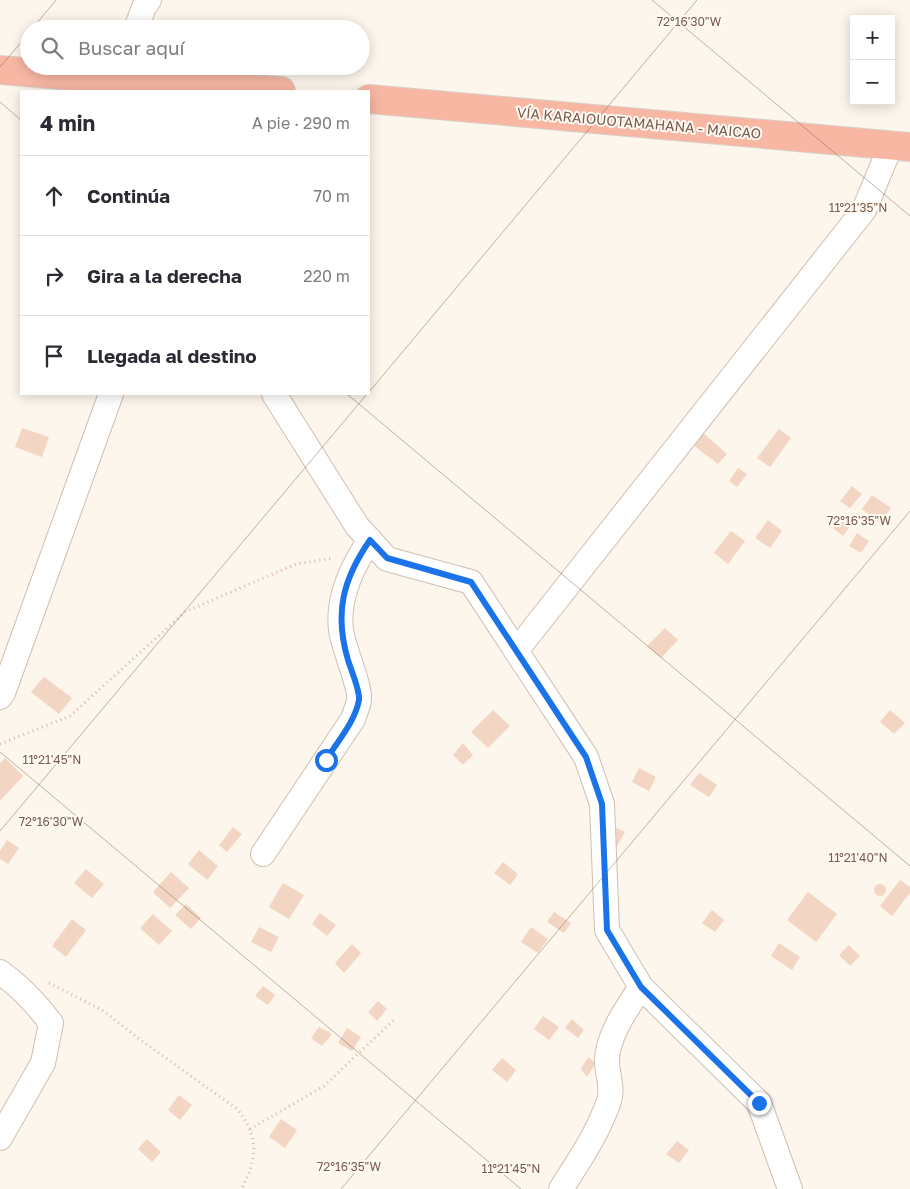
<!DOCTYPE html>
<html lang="es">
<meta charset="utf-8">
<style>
:root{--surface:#fff;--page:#f2f2f3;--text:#2b2b33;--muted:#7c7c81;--line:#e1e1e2}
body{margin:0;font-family:"Golos Text",sans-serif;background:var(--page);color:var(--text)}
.controls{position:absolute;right:15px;top:15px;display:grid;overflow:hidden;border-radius:0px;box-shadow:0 2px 12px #0003}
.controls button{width:45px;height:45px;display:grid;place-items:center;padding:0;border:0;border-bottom:1px solid var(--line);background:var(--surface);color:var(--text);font:25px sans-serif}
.stop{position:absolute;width:15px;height:15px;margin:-11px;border:4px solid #1a73e8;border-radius:50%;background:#fff}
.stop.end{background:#1a73e8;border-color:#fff;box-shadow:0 1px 5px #0008}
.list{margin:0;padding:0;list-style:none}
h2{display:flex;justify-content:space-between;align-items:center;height:65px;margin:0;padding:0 20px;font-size:21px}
h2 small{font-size:16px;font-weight:400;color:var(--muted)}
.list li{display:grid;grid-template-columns:32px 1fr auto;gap:15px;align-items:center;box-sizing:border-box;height:80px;padding:0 20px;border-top:1px solid var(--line)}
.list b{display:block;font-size:19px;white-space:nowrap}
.list em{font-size:16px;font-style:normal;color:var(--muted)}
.icon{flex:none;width:28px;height:28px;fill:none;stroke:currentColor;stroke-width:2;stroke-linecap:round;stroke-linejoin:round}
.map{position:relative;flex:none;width:910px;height:1189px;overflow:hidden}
.search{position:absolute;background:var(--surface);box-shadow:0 2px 12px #0003;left:20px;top:20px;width:350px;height:55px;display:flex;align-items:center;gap:12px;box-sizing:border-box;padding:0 18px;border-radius:28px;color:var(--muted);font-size:19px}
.panel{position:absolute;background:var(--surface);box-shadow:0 2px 12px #0003;left:20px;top:90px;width:350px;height:305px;border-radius:0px}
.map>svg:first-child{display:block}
</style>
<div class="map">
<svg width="910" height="1189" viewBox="0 0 910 1189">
<rect width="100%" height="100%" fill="#fdf6ec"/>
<g fill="#f3d5c3">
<polygon points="22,428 49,437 42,457 15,447"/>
<polygon points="779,429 791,438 770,467 757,458"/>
<polygon points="702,432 727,454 718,464 692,444"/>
<polygon points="738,468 747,474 737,487 729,481"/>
<polygon points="852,486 862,494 850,508 840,501"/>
<polygon points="872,495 891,508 880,523 862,509"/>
<polygon points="843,515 853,522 843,536 833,528"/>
<polygon points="768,520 782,531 770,548 755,538"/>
<polygon points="731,531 745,541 728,564 714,553"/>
<polygon points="857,533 869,541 861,553 849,546"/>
<polygon points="665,628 678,640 661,658 647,646"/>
<polygon points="44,677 72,698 59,714 31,692"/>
<polygon points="493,710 510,726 488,748 471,732"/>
<polygon points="890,710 905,723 894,734 880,722"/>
<polygon points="463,743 473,755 463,765 453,755"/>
<polygon points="5,758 23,776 0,801 0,763"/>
<polygon points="639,768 656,777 649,791 632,782"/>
<polygon points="699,773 717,785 709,797 690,785"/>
<polygon points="612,826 625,832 616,848 604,842"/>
<polygon points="233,827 242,834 227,852 219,845"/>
<polygon points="7,840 19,848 8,864 0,859 0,851"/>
<polygon points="199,850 218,866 207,880 188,864"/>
<polygon points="503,862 518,874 510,885 494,873"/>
<polygon points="86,869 104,884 92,898 74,883"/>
<polygon points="171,872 189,888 170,908 153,892"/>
<polygon points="900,880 910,887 910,893 892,916 880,906"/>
<polygon points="283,883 304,895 289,919 269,907"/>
<circle cx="880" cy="890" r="6"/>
<polygon points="808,892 837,914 816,942 787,920"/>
<polygon points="186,904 201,918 191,929 175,915"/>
<polygon points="712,910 724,920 715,932 702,923"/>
<polygon points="554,912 571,923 564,933 547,922"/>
<polygon points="320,913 336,925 327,936 312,924"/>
<polygon points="153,914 172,931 159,945 140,928"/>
<polygon points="72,919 86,930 66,957 52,946"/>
<polygon points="259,927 279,937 271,952 251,942"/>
<polygon points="531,927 548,939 538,953 521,942"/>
<polygon points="779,943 800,957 792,970 771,956"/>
<polygon points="352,944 361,953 344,973 335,963"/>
<polygon points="849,945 860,956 850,966 839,955"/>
<polygon points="263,986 275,995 268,1005 255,996"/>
<polygon points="378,1001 387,1009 377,1021 368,1012"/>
<polygon points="543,1016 559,1027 549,1040 534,1029"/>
<polygon points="572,1019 584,1030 578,1038 565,1028"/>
<polygon points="319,1027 332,1034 322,1046 311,1038"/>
<polygon points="347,1028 361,1037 352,1051 338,1043"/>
<polygon points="588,1057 596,1063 587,1077 581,1069"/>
<polygon points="502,1058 516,1070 507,1082 492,1070"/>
<polygon points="179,1095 192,1105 180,1120 168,1110"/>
<polygon points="281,1119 297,1130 285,1148 269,1137"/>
<polygon points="147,1139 161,1152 152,1162 138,1149"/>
<polygon points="677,1141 689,1150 679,1163 666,1154"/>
</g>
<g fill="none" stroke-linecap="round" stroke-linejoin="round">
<defs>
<g id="street">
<polyline points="136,29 144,7 149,0"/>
<polyline points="274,394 357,526 387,559 471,582 586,757 602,804 607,930 641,987 759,1103 790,1189"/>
<polyline points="516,651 864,210 891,145"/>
<polyline points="0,697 3,693 111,394"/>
<path d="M 263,854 L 353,719 C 355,713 358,706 359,700 C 361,687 343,647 341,630 C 337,598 353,565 370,540"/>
<path d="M 0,972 C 21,987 36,1003 51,1023 L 43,1063 L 0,1138"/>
<path d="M 561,1189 C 579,1161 598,1133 609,1101 C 613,1089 608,1076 607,1063 C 606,1037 627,1008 641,987"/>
</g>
<g id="highway">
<polyline points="0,70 119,80 281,91"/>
<polyline points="369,99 910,147"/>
</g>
</defs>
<use href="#street" stroke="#d1beb0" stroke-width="26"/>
<use href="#highway" stroke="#dad1cd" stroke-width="30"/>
<g stroke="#d9b8a5" stroke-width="3" stroke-dasharray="1 4" stroke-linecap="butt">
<polyline points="0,744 70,716 185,612 296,564 334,558"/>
<path d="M 49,983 L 102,1010 L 142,1041 L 237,1109 C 259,1136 258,1160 241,1189"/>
<polyline points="250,1129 324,1086 396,1018"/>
</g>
<use href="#street" stroke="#fff" stroke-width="24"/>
<use href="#highway" stroke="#f7b7a3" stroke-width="28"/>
</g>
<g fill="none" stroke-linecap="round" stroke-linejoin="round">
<path stroke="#1a73e8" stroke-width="6" d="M 326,760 C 337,742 355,722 359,700 C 360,690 351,670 348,660 C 334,613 343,579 370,540 L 387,558 L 471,582 L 586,757 L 602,804 L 607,930 L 641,987 L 759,1103"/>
</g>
<path fill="none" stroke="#7a5c4d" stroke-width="1" stroke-opacity="0.45" d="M 652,0 L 910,216M 32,29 L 56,0M 0,67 L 29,33M 0,102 L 21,120M 369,392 L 697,0M 347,394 L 910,866M 0,752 L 521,1189M 0,831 L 367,394M 341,1189 L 910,511"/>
<g text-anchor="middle" stroke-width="4" stroke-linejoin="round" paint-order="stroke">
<g font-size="14" fill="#7a5c4d" stroke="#fffaf3">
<text transform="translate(639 123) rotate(5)" y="5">VÍA KARAIOUOTAMAHANA - MAICAO</text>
</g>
</g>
<g font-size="12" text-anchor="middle" fill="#7a5c4d" stroke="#fffaf3" stroke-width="4" stroke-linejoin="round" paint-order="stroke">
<text x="689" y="26">72°16'30"W</text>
<text x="858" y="212">11°21'35"N</text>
<text x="859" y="525">72°16'35"W</text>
<text x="52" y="764">11°21'45"N</text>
<text x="51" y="826">72°16'30"W</text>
<text x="858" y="862">11°21'40"N</text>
<text x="349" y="1171">72°16'35"W</text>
<text x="511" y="1173">11°21'45"N</text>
</g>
</svg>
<div class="controls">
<button>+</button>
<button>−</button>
</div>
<div class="stop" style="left:326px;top:760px"></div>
<div class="stop end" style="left:759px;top:1103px"></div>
<div class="search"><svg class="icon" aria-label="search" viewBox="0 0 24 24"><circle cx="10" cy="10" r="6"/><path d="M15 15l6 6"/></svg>Buscar aquí</div>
<section class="panel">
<h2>4 min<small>A pie · 290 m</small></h2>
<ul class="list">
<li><svg class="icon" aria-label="ahead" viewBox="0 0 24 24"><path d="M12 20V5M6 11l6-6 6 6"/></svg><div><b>Continúa</b></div><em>70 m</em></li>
<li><svg class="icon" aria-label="right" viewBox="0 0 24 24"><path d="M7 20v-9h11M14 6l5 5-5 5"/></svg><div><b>Gira a la derecha</b></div><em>220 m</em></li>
<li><svg class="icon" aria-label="arrive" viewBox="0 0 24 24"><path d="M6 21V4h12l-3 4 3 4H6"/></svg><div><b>Llegada al destino</b></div></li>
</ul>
</section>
</div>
